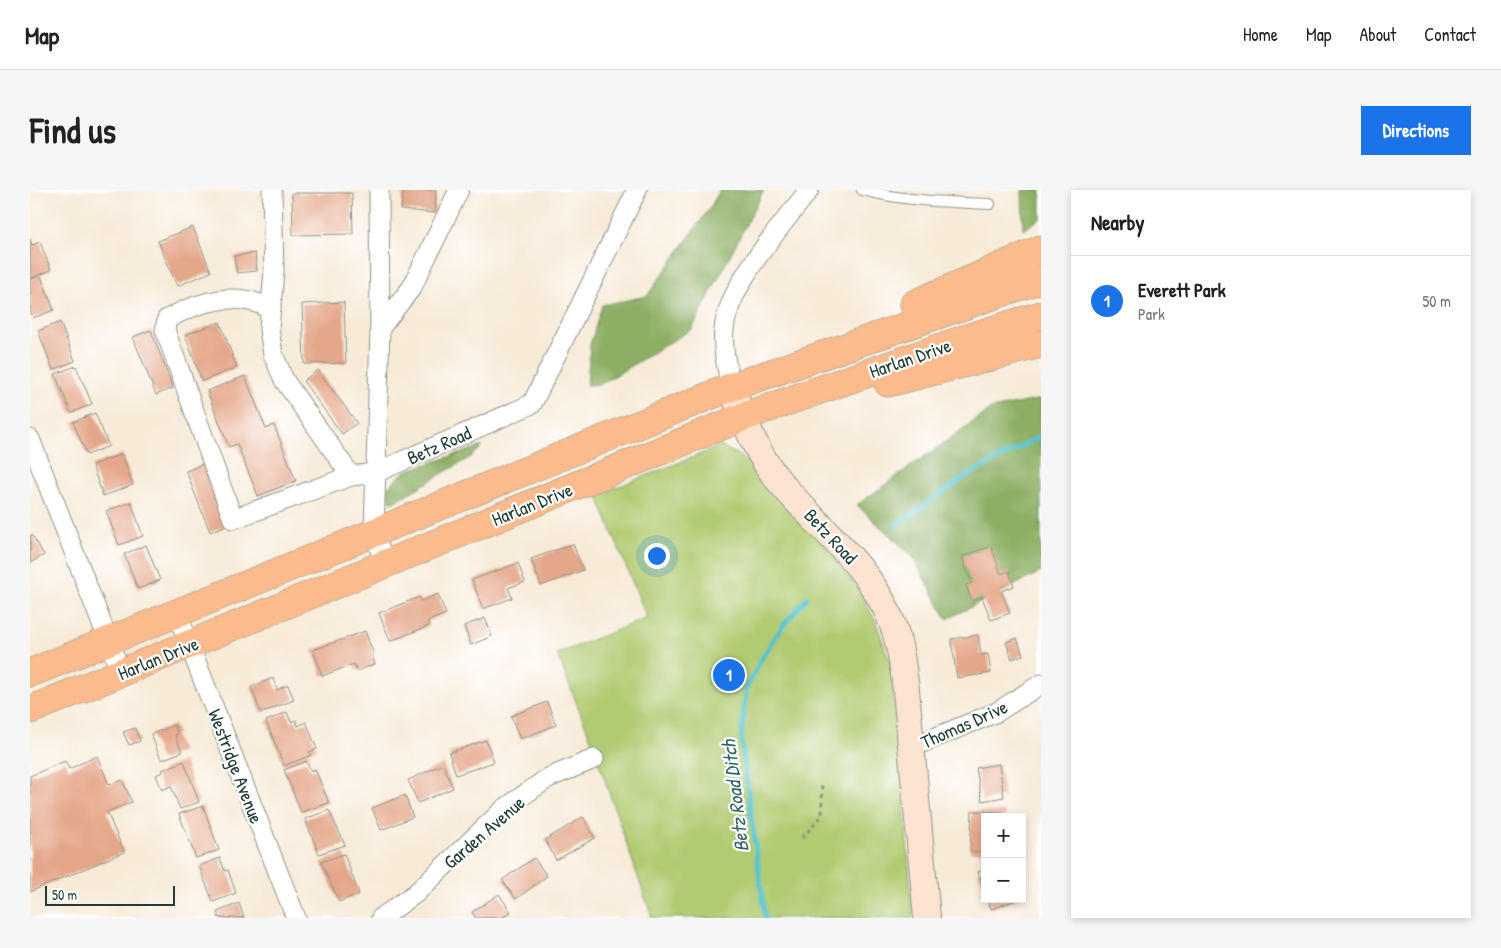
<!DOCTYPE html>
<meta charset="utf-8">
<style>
:root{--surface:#fff;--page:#f6f6f6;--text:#222;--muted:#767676;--line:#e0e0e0;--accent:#1a73e8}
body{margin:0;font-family:"Patrick Hand",sans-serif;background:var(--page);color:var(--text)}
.controls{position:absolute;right:15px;bottom:15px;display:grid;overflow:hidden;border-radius:0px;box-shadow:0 2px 8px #0003}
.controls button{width:45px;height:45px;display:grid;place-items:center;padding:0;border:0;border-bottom:1px solid var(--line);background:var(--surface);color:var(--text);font:25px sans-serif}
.scale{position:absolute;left:15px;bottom:12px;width:130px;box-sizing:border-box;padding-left:5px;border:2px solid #1f3d34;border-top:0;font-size:14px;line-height:18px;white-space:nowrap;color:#1f3d34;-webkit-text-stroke:4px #fff;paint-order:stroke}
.you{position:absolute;left:626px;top:365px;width:18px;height:18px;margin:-12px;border:4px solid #fff;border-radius:50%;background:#1a73e8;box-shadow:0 0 0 8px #1a73e833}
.badge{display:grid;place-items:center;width:32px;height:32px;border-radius:50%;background:var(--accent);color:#fff;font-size:16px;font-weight:700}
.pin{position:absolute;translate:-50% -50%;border:2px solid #fff;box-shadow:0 1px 5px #0006}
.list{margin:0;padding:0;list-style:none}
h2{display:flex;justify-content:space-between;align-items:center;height:65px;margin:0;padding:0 20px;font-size:21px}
h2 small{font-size:16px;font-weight:400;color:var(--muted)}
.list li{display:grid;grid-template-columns:32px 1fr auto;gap:15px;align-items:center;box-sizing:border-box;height:90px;padding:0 20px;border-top:1px solid var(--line)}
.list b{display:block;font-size:19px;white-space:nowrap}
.list p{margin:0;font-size:16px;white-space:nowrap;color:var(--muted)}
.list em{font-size:16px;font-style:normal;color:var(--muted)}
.map{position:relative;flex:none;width:1011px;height:728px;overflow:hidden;border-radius:0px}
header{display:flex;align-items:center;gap:30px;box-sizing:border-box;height:70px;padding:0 25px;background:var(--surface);border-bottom:1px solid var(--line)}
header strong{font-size:24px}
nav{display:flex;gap:28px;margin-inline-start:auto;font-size:18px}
.intro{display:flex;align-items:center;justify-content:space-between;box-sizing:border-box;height:120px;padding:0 30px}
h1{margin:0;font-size:35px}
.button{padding:12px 22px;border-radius:0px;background:var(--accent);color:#fff;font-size:18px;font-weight:700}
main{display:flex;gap:30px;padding:0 30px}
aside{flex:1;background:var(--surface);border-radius:0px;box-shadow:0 2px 8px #0003}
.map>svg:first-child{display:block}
</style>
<header>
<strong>Map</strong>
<nav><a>Home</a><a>Map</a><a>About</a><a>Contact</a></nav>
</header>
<div class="intro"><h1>Find us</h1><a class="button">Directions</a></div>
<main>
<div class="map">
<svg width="1011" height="728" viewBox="0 0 1011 728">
<rect width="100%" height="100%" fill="#fff"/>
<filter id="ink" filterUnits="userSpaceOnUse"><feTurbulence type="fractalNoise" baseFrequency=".02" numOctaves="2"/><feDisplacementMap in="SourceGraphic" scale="10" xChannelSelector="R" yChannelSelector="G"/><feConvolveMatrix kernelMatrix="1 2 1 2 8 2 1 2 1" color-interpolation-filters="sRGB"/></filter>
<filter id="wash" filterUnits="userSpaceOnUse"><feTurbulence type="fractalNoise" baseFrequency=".0096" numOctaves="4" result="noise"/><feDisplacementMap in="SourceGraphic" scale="20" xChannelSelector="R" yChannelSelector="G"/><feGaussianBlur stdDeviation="1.12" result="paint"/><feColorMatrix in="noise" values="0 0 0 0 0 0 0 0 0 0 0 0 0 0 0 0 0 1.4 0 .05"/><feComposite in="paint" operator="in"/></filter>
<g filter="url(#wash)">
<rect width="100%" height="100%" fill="#f7ead7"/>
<polygon fill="#b0cb71" stroke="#688452" points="691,256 712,267 798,359 832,405 846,432 860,473 870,562 883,728 622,728 560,547 527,464 617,428 567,305"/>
<g fill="#8caf63" stroke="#56764c">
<polygon points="690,0 734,0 662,139 571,194 557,195 560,155 572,115 617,106 681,16"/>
<polygon points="992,0 1011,0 1011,28 993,40"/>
<polygon points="1011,209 1011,382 917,429 882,366 827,315 961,219"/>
<polygon points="453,256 441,267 362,313 356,299 375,281"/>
</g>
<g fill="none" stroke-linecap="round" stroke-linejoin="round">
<g stroke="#56c3cd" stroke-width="5">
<polyline points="866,335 938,285 1011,246"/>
<polyline points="735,728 711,548 716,500 732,468 752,437 777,408"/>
</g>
</g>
<g id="blocks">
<g fill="#e5a78a">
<polygon points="373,0 406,0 405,23 371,20"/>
<polygon points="262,3 322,3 323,44 263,45"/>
<polygon points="163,37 181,82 147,96 128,51"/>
<polygon points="0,49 2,55 10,52 21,80 0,89"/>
<polygon points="225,63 227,81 207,83 204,66"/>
<polygon points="11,86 24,120 3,128 0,121 0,90"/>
<polygon points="314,112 316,173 274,174 272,114"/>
<polygon points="30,132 45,171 23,180 8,141"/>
<polygon points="190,132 207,178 172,191 155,145"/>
<polygon points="121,140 143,198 126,205 103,147"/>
<polygon points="46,176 62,214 41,223 25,184"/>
<polygon points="288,180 327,233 312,244 273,191"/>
<polygon points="215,186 236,239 244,235 266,291 228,306 207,254 199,257 177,201"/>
<polygon points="65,223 79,256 57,265 43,232"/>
<polygon points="92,264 103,295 73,306 62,275"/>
<polygon points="173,274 197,335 180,342 156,281"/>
<polygon points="101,312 113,346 89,355 76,321"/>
<polygon points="2,345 14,365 0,373 0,346"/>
<polygon points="543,354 553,380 511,396 501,369"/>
<polygon points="116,355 130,390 108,399 94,364"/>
<polygon points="961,356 971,384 979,381 984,396 971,401 980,423 961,430 952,407 942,411 936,395 942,393 932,367"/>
<polygon points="488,373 495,392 478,398 482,408 453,419 442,390"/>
<polygon points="408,404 416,424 398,431 399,436 360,451 349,423 389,407 391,411"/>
<polygon points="455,428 462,446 441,455 434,436"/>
<polygon points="335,441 344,465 342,466 345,474 327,481 324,474 292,486 283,460"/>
<polygon points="948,445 951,465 958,464 961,483 927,488 921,449"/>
<polygon points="987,448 993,465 982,469 976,452"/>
<polygon points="243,488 247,500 258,495 264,510 231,523 221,497"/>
<polygon points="517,512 526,535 490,549 481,526"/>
<polygon points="257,522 261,532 266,530 268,536 276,532 287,559 279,562 281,565 254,576 236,531"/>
<polygon points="144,535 148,544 145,545 152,562 131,570 121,544"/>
<polygon points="105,538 110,551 99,555 93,542"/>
<polygon points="456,550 464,572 426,585 419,563"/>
<polygon points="67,566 79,595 92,590 102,612 77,622 94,662 0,702 0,586 35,571 39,579"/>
<polygon points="154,571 169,612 150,619 141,596 132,600 126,585 133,582 132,580"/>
<polygon points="276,571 281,581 285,579 299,613 271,622 254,580"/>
<polygon points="413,574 423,598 388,613 378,590"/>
<polygon points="969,574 974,607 952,611 946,578"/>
<polygon points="375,605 383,627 351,640 342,618"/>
<polygon points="173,616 189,660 166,668 149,624"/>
<polygon points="299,620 315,655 289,664 275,629"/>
<polygon points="942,621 975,622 975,627 955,627 955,662 940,662"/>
<polygon points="553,627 565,648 526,670 515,650"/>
<polygon points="314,664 329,704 309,712 291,672"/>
<polygon points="190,668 195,681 198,680 206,703 183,712 169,676"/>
<polygon points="504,668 517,686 486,709 472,690"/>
<polygon points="955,679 955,700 948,682"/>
<polygon points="469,704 481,722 472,728 446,728 442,722"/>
<polygon points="958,709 989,709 961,719"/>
<polygon points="209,713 214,728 189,728 187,722"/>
</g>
</g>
</g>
<g filter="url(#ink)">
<use href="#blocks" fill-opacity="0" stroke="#8b9486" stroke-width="1"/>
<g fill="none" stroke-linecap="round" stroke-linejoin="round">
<defs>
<path id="lane" d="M 832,0 C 874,11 916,12 960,14"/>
<g id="street">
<polyline points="242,0 244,81 239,139 243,164 254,190 321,286"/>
<polyline points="349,0 350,138"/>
<path d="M 241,119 C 206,100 170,111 137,129 L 135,140 L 203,329 L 321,286 L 345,283 L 502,214 L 607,0"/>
<path d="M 701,197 C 697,178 692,159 694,140 C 698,94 752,36 779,0"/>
<polyline points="0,249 91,483"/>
<polyline points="355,375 344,343 350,138 382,97 429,0"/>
<polyline points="147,423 266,728"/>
<polyline points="882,557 967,522 1011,494"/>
<polyline points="351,728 386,703 474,619 518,588 564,569"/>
</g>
<path id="secondary" d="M 701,197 C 714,229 726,264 749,291 C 787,337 838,373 861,430 C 870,452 873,476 876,500 L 897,728"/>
<g id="primary">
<polyline points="884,114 1011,59"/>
<polyline points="858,193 1011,154"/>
<polyline points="0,483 701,197 1011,89"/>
<polyline points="0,520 713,227 940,147 1011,125"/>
</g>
</defs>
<use href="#lane" stroke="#8b9486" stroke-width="12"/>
<use href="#street" stroke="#8b9486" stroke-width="21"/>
<use href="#secondary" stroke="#8b9486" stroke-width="28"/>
<use href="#primary" stroke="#8b9486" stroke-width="29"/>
<polyline stroke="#8b9486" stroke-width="3" stroke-dasharray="4 4" stroke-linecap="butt" points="772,648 792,626 792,596"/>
<use href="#lane" stroke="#fff" stroke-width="10"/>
<use href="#street" stroke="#fff" stroke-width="19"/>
<use href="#secondary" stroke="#fde4d1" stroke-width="26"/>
<use href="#primary" stroke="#fbbb8d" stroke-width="28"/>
</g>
</g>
<g text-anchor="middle" stroke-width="4.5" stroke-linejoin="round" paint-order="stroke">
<g font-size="19" fill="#1f3d34" stroke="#fff">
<text transform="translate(880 168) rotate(-19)" y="7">Harlan Drive</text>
<text transform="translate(409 255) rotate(-24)" y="7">Betz Road</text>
<text transform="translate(502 314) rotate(-22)" y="7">Harlan Drive</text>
<text transform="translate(801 346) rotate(47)" y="7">Betz Road</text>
<text transform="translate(128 468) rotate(-22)" y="7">Harlan Drive</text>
<text transform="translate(934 534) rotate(-24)" y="7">Thomas Drive</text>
<text transform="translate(206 576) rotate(69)" y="7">Westridge Avenue</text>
<text transform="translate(454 642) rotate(-41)" y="7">Garden Avenue</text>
</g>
<g font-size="20" font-style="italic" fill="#306562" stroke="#fff">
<text transform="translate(705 606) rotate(-97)" y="7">Betz Road Ditch</text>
</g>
</g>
</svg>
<div class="controls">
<button>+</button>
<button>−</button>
</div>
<div class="scale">50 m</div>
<div class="you"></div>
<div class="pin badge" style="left:699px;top:485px">1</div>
</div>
<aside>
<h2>Nearby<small></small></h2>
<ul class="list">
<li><span class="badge">1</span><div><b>Everett Park</b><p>Park</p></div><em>50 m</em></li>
</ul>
</aside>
</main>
